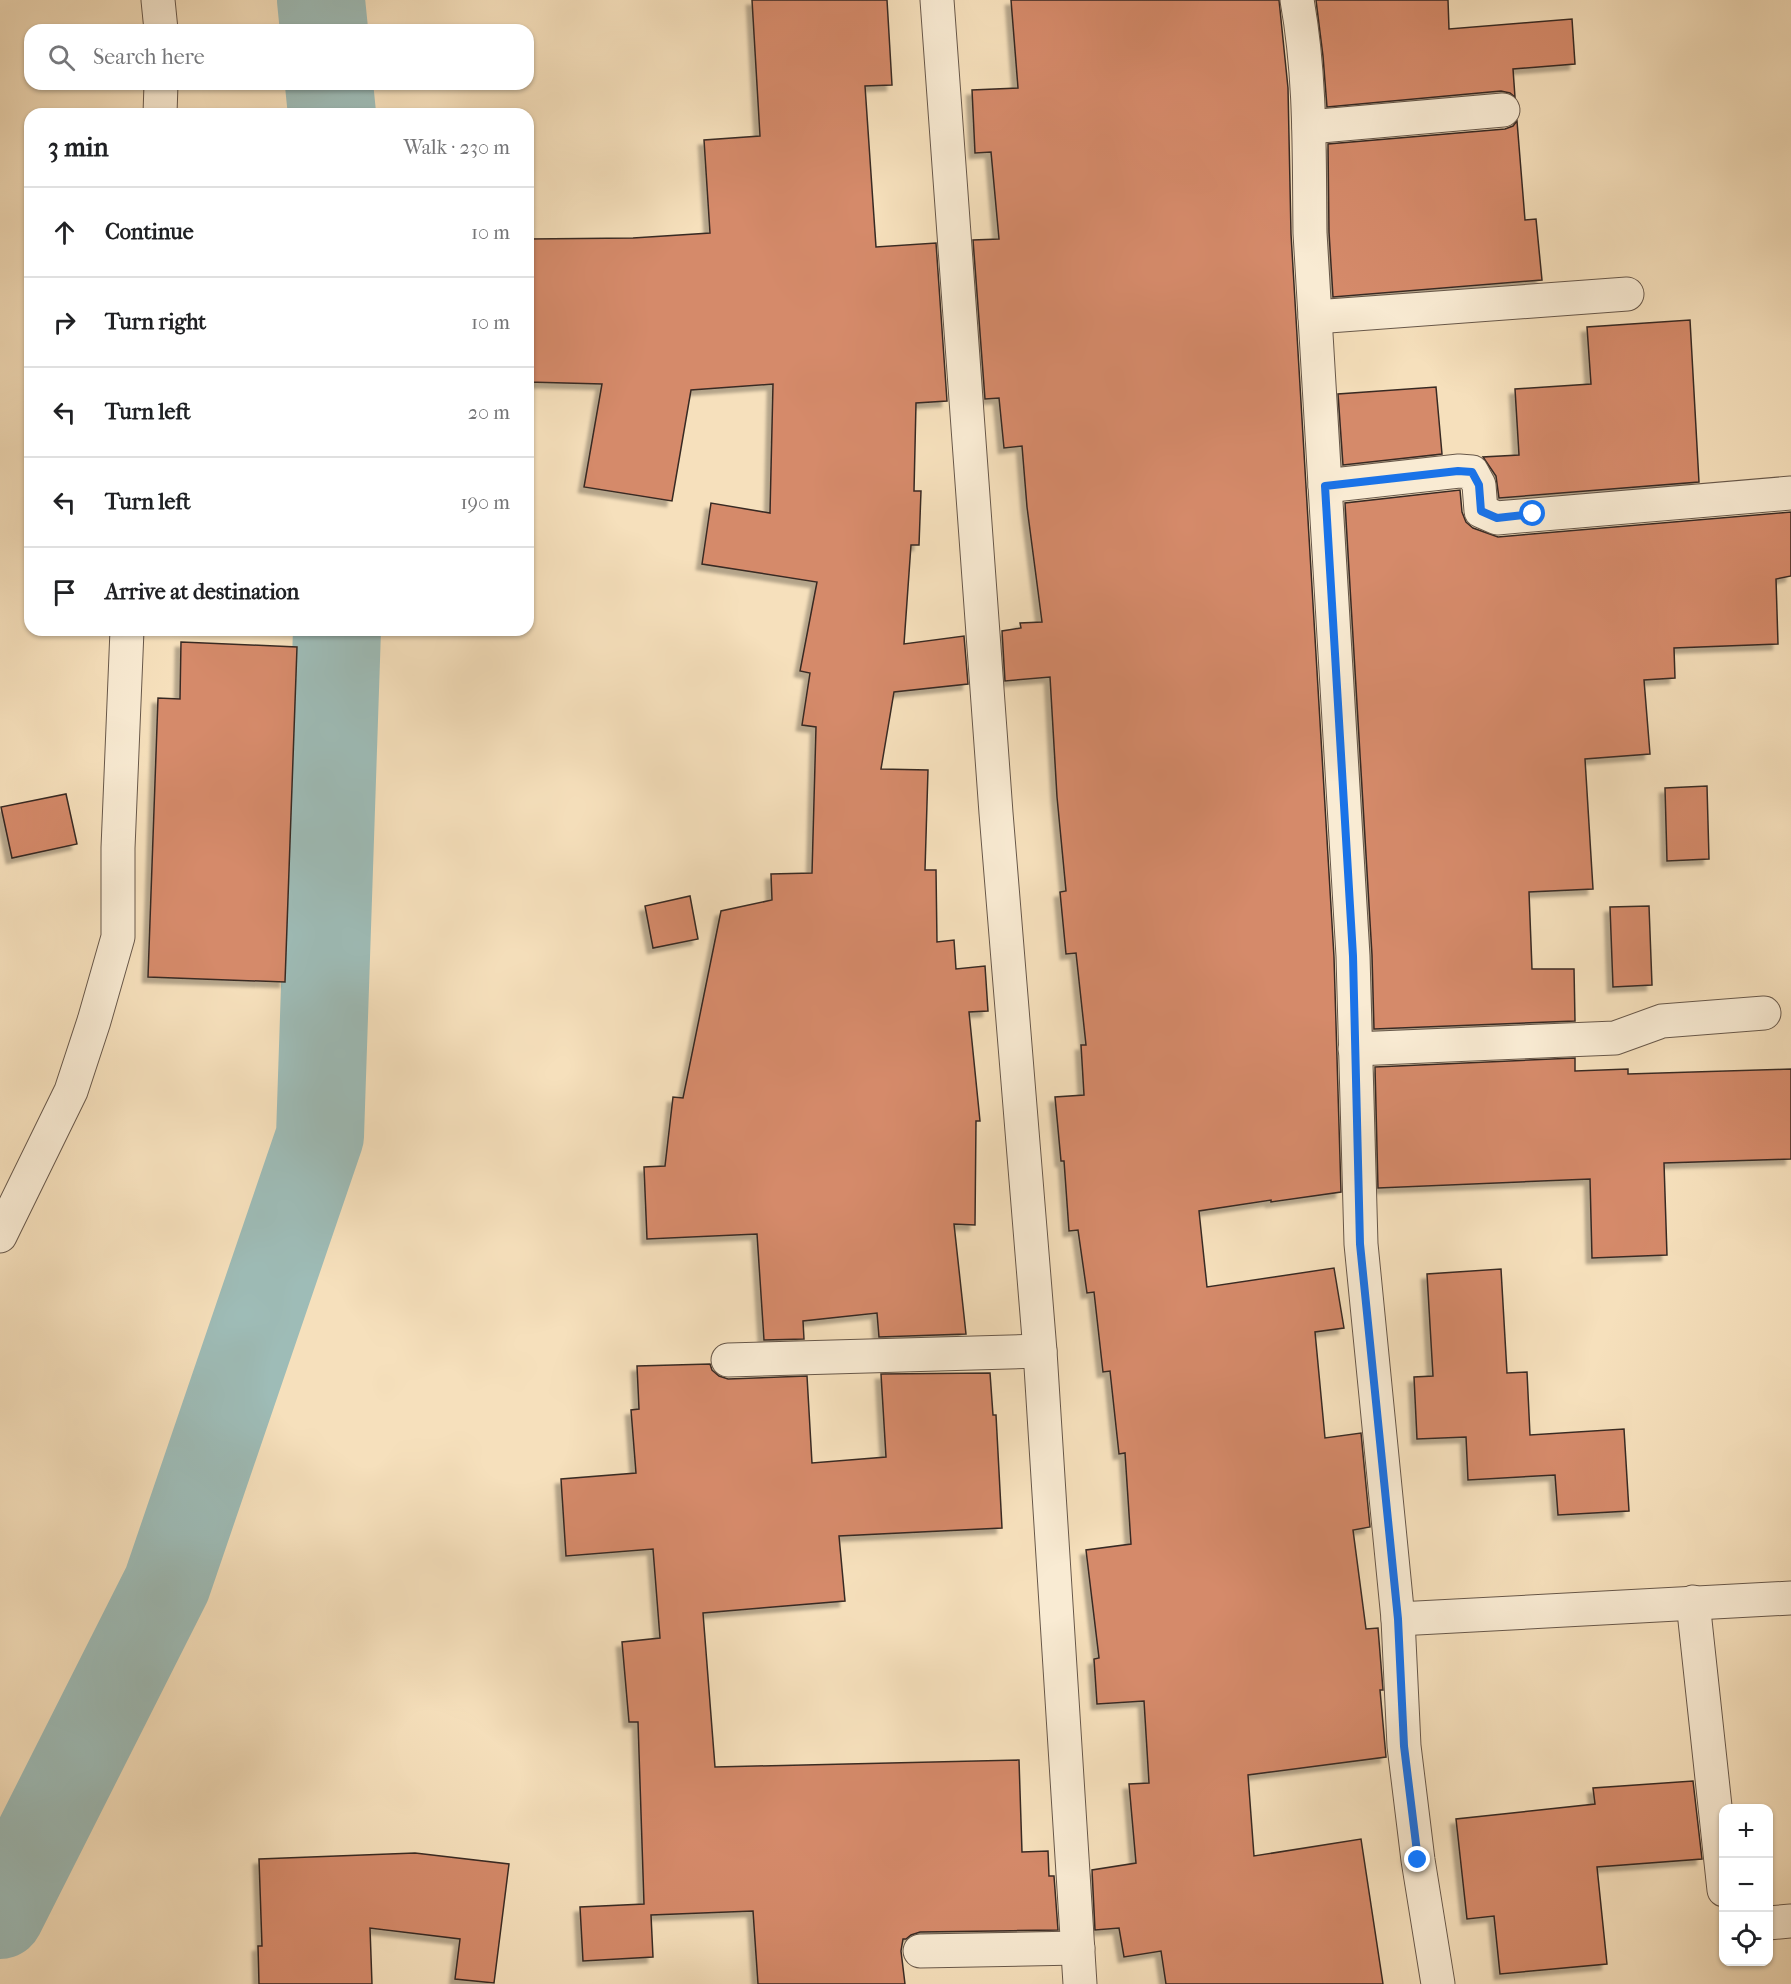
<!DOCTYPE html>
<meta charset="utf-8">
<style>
:root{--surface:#fff;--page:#f6f6f6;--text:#202124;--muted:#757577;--line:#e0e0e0}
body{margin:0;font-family:"IM FELL French Canon",serif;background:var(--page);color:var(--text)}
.controls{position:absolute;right:18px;bottom:18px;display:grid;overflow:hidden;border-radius:12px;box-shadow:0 2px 4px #0004}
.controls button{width:54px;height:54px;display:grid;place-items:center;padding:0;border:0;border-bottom:2px solid var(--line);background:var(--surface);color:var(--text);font:30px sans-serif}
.stop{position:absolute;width:18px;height:18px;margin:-14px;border:4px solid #1a73e8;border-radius:50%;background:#fff}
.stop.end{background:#1a73e8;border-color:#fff;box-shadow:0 2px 6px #0008}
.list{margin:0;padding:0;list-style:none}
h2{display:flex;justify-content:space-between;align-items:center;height:78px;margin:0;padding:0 24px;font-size:26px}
h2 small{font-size:20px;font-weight:400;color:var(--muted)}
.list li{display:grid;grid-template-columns:39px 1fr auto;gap:18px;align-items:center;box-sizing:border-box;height:90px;padding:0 24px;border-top:2px solid var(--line)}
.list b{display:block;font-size:22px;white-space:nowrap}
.list em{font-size:20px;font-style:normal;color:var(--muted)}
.icon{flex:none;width:33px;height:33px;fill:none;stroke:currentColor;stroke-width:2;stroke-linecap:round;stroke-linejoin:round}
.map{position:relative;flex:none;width:1791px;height:1984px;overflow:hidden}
.search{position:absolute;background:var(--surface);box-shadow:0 2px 4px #0004;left:24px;top:24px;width:510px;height:66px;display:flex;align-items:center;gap:15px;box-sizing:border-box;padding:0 21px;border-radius:18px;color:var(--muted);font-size:22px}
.panel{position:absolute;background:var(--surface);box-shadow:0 2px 4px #0004;left:24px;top:108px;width:510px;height:528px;border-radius:18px}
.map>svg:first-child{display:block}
</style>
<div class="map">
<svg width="1791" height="1984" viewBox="0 0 1791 1984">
<defs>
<filter id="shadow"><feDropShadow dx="-5.5" dy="5.5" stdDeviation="1.5" flood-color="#0004"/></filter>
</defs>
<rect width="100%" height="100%" fill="#f6e0bc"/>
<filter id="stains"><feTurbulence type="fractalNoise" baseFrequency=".00333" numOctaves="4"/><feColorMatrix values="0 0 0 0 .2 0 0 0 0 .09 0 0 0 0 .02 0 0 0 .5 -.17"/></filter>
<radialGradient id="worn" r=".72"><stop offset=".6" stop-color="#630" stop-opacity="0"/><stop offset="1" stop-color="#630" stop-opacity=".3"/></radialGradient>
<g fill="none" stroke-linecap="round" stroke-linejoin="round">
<g stroke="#9ebcb7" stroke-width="88">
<polyline points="321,0 324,30"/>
<polyline points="329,84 332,114"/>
<polyline points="0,1915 167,1584 320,1136 337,630"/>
</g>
</g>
<g fill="#d58a6b" stroke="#392a24" stroke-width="1.5" filter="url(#shadow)">
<polygon points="752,0 887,0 892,85 865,86 876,247 936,243 947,401 916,403 914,491 921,491 919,545 911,545 904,644 964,636 968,684 894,692 881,769 928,770 925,870 936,870 937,942 954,940 956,969 985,966 988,1011 969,1012 980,1121 976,1121 975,1225 954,1224 966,1334 879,1337 877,1313 803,1321 804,1339 764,1340 757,1234 647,1239 644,1167 665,1166 673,1097 683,1098 721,911 772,900 771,874 812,873 816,727 802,725 810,673 800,671 817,582 702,564 711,503 770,513 773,384 691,390 672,501 584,487 602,384 528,382 528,239 633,238 710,233 704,140 760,136"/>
<polygon points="1011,0 1279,0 1288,88 1291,234 1334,957 1341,1192 1271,1202 1271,1200 1199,1211 1207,1287 1334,1268 1344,1328 1315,1332 1325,1438 1361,1433 1370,1527 1353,1530 1366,1629 1378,1628 1383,1690 1380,1690 1386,1757 1248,1775 1254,1856 1361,1839 1383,1984 1166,1984 1161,1951 1124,1957 1119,1928 1095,1930 1092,1870 1136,1863 1129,1784 1149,1783 1144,1701 1097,1704 1094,1659 1099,1658 1086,1550 1131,1544 1125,1453 1119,1454 1110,1371 1103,1372 1094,1292 1087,1293 1078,1230 1069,1231 1064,1161 1061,1161 1055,1097 1084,1095 1081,1045 1086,1045 1076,953 1066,954 1060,892 1066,891 1057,797 1050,677 1005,681 1002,631 1021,628 1020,623 1042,622 1027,507 1022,446 1004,448 999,398 985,399 973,240 999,239 991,152 975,153 972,90 1018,88"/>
<polygon points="1316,0 1448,0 1449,29 1572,19 1575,64 1513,69 1515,97 1510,93 1501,91 1327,107 1323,56"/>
<polygon points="1517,121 1525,220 1536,219 1542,280 1333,297 1329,232 1328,144 1505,129 1513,126"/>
<polygon points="1690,320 1699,482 1499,498 1496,476 1483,457 1519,455 1515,389 1591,384 1587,327"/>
<polygon points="1436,387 1442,454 1343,465 1338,394"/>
<polygon points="1460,490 1462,512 1466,522 1473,528 1498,537 1791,512 1791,576 1776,579 1778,644 1674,648 1675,678 1644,680 1650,754 1585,759 1593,889 1529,892 1532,969 1574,969 1575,1021 1374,1029 1372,955 1345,503"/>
<polygon points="181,642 297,647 285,982 148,977 158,698 180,699"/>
<polygon points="1707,786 1709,859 1667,861 1665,788"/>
<polygon points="66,794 77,844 12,858 1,807"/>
<polygon points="690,896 698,939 653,948 645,906"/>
<polygon points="1649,906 1652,985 1613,987 1610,907"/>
<polygon points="1575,1058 1575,1071 1628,1069 1628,1074 1791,1069 1791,1159 1664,1163 1667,1255 1592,1258 1590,1179 1378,1188 1375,1067"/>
<polygon points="1501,1269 1507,1373 1527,1372 1530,1435 1624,1429 1629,1511 1558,1515 1555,1475 1468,1480 1466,1437 1417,1439 1414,1377 1433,1376 1427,1274"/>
<polygon points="710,1364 712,1370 719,1376 728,1379 807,1376 812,1463 886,1457 881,1374 990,1373 993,1415 996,1415 1002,1528 839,1536 845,1601 703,1613 715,1767 1019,1760 1022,1852 1048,1851 1049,1876 1054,1876 1058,1930 920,1932 911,1935 906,1939 903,1939 901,1951 905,1984 758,1984 753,1911 651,1915 653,1957 583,1961 580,1907 644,1904 638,1722 629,1722 622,1642 660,1638 653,1549 566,1556 561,1479 636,1473 631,1410 639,1409 637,1366"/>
<polygon points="1693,1781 1702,1859 1597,1867 1607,1964 1500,1974 1494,1916 1467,1919 1456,1819 1595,1804 1593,1788"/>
<polygon points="415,1853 509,1864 494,1983 455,1979 460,1939 370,1928 372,1984 259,1984 258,1946 262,1946 259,1859"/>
</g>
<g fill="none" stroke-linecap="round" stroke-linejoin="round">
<defs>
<g id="minor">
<polyline points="158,0 161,30"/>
<polyline points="937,0 996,813 1040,1351 1080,1984"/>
<path d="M 1297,0 C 1311,77 1309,155 1310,233 L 1353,956 L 1361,1244 L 1398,1619 L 1404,1746 L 1418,1860 L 1438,1984"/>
<polyline points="160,114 161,84"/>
<polyline points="1309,127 1503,110"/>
<polyline points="1315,317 1627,294"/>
<polyline points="1325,486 1459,471 1472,472 1479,485 1481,511 1497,518 1791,493"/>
<polyline points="1355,1049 1615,1038 1662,1021 1764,1013"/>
<polyline points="0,1236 71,1091 94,1021 118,937 118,848 127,630"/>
<polyline points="728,1360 1040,1351"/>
<polyline points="1693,1602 1724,1890"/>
<polyline points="1398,1619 1791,1598"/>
<polyline points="1768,1923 1791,1921"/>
<polyline points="920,1951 1078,1948"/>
</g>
</defs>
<use href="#minor" stroke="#68584a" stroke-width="35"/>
<use href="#minor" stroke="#f9ebd3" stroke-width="33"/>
</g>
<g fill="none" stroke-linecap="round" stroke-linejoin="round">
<polyline stroke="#1a73e8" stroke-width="8" points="1418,1860 1404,1746 1398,1619 1360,1244 1353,956 1325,486 1458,471 1472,472 1479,485 1481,511 1497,518 1533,514"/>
</g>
<rect width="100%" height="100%" filter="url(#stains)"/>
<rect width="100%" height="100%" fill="url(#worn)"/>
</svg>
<div class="controls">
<button>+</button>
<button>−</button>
<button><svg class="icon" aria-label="locate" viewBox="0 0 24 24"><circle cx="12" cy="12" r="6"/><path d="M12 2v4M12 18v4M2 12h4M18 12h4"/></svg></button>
</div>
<div class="stop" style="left:1533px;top:514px"></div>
<div class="stop end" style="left:1418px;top:1860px"></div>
<div class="search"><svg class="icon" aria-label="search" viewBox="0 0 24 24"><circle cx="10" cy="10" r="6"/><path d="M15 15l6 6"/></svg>Search here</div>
<section class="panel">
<h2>3 min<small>Walk · 230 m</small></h2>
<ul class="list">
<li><svg class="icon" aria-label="ahead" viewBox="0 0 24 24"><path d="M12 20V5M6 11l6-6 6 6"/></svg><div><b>Continue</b></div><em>10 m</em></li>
<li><svg class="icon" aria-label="right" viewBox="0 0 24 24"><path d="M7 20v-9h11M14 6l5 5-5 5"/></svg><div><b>Turn right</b></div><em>10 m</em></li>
<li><svg class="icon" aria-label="left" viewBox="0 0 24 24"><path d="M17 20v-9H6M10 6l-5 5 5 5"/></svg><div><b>Turn left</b></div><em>20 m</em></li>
<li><svg class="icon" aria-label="left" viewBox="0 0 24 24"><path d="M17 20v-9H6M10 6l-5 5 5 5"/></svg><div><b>Turn left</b></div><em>190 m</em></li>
<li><svg class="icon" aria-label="arrive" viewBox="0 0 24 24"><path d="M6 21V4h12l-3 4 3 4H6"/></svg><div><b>Arrive at destination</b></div></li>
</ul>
</section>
</div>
